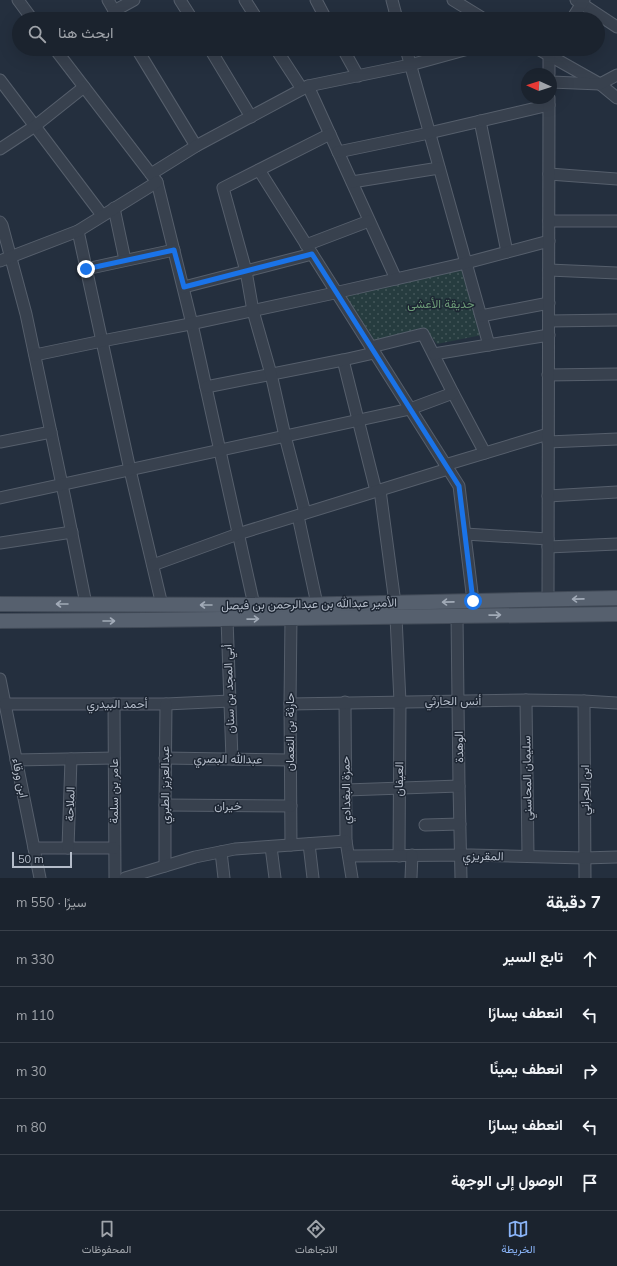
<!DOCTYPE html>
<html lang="ar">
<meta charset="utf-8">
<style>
:root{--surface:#1b232e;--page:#242b36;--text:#f1f3f6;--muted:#a0a4aa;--line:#39404a;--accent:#8ab4f8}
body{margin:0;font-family:Mulish,Vazirmatn,sans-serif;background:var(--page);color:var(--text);direction:rtl}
.compass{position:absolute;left:521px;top:68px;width:36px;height:36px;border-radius:50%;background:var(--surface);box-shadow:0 4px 16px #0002;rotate:273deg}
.scale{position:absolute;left:12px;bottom:10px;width:60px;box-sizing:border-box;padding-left:4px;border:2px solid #b4bcc9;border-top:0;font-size:11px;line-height:14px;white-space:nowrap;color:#b4bcc9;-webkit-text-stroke:3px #1d2633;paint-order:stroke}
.stop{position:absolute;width:12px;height:12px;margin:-9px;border:3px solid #1a73e8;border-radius:50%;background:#fff}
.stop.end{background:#1a73e8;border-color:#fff;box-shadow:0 1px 4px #0008}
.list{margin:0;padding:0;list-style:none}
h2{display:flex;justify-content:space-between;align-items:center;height:52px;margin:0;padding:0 16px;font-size:17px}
h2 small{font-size:13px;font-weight:400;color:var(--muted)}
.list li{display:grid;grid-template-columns:26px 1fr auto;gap:12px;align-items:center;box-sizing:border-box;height:56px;padding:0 16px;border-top:1px solid var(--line)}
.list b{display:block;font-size:15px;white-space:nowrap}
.list em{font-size:13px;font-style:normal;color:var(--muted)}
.icon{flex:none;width:22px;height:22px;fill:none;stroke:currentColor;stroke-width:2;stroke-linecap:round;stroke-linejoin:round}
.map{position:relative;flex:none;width:617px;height:878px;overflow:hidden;direction:ltr}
.search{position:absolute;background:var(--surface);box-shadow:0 4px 16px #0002;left:12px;right:12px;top:12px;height:44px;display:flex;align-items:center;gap:10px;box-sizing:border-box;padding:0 14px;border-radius:22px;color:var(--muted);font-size:15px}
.sheet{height:332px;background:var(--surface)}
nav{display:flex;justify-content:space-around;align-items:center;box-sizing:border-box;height:56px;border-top:1px solid var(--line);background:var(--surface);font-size:11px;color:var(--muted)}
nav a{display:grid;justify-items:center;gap:2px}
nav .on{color:var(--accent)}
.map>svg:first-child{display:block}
</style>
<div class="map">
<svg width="617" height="878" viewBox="0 0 617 878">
<defs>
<pattern id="park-dots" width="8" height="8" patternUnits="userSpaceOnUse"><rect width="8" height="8" fill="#263c3f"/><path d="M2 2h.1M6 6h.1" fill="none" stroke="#435659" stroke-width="1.8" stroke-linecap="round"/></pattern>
</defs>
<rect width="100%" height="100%" fill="#242f3e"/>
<polygon fill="url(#park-dots)" points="463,268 482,335 437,344 427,331 375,346 343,294"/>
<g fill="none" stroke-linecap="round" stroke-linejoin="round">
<defs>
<g id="minor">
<polyline points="18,0 32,19"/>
<polyline points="108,0 119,19"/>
<polyline points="180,0 192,19"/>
<polyline points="245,0 257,19"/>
<polyline points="316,0 326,19"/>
<polyline points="392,0 397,19"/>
<polyline points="453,0 484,19"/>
<polyline points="576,0 617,27"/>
<polyline points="114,11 134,0"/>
<polyline points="572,19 584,0"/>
<polyline points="55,49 157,182 192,324 254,605"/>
<polyline points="137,49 196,146"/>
<polyline points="210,49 251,117"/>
<polyline points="276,49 302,89"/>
<polyline points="343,49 358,76"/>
<polyline points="406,49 489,345"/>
<polyline points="538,49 600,84 617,98"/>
<polyline points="549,74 549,55 552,51"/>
<polyline points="0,80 102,215"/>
<polyline points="551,82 600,84 617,75"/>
<polyline points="308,86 396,279"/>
<polyline points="480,121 507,252"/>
<polyline points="0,149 35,126 84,87"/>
<polyline points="338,152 429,133 549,105"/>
<polyline points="259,170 459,486 473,601"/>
<polyline points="151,174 196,146 308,86 410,65 468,49"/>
<polyline points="549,174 617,179"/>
<polyline points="352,182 439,168"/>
<polyline points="114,208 125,260"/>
<polyline points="549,221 617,221"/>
<polyline points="0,222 2,225 26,314 65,499 86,604"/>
<polyline points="78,231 130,470 162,605"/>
<polyline points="306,245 369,221"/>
<polyline points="0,261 78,231 157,182"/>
<polyline points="86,269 174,250"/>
<polyline points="549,270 617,273"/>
<polyline points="184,287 312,254"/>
<polyline points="481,316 549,303"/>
<polyline points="549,321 617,320"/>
<polyline points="371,347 423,334 453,393 485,453"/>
<polyline points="434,354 549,335"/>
<polyline points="35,355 102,341 190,324 330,294 466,263 549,241"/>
<polyline points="343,360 376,491"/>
<polyline points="548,375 617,374"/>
<polyline points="206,387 343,360 374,353"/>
<polyline points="0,442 51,432"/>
<polyline points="548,442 617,439"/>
<polyline points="445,465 548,434"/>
<polyline points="380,490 395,603"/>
<polyline points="548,496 617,492"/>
<polyline points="0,498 410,409 453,393"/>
<polyline points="305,513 285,436 271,374 253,311 246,271 223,188 330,134"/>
<polyline points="298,516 317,604"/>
<polyline points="465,534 548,539"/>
<polyline points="0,543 72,532"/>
<polyline points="548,547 617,544"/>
<polyline points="153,565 238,534 448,469"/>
<polyline points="548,600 549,98"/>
<polyline points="457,616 459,786 461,878"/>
<polyline points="396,617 400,702 399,856"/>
<polyline points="291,618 290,704 291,845"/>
<polyline points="227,619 232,759"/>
<polyline points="0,679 40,878"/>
<polyline points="526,700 528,856"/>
<polyline points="584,701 585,878"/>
<polyline points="345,702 346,841 352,878"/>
<polyline points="5,704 166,704 230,701"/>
<polyline points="114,704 115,878"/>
<polyline points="290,704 526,700 584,701 617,703"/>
<polyline points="165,758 290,760"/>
<polyline points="16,760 114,758"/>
<polyline points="346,790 459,786"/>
<polyline points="165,805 291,806"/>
<polyline points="425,825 460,824"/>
<polyline points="309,844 313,878"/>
<polyline points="271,847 275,878"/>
<polyline points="34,848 114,848"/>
<polyline points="68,848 71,759"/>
<polyline points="221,852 224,878"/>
<polyline points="349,856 471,855 584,858 617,857"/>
<polyline points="165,866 165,805 166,704"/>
<polyline points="125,878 195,857 235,849 346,841"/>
<polyline points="411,878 412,855"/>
</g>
<g id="major">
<polyline points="0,604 292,605 617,598"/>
<polyline points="0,621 145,620 617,614"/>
</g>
</defs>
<use href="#minor" stroke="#565f6c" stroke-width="13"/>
<use href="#major" stroke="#414a57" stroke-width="16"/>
<use href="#minor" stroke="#38414e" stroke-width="11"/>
<use href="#major" stroke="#56606e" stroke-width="14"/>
</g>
<defs><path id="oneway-shaft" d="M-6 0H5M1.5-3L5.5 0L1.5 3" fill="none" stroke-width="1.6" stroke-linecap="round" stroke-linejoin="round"/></defs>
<g stroke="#a1aab7">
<use href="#oneway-shaft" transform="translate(578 599) rotate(179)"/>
<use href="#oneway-shaft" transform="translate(448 602) rotate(179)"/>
<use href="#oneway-shaft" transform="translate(62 604) rotate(-180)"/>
<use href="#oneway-shaft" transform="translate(206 605) rotate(-180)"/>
<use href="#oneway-shaft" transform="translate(495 615) rotate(-1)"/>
<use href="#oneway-shaft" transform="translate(253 619) rotate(-1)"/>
<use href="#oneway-shaft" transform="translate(109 621)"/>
</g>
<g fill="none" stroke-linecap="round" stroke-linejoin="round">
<polyline stroke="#1a73e8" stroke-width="5" points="86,269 174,250 184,287 312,254 459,486 473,601"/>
</g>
<g text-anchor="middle" stroke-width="3" stroke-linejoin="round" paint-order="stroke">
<g font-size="12" fill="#6b9a76" stroke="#1d2633">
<text x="441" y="308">حديقة الأعشى</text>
</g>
<g font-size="12" fill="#b4bcc9" stroke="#1d2633">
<text transform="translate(309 604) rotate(-1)" y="4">الأمير عبدالله بن عبدالرحمن بن فيصل</text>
<text transform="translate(229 689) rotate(-92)" y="4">أبي المجد بن سنان</text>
<text x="453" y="705">أنس الحارثي</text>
<text x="117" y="708">أحمد البيدري</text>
<text transform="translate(290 732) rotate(-90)" y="4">حارثة بن النعمان</text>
<text transform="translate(459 747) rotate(-91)" y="4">الوهدة</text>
<text transform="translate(228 759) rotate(1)" y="4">عبدالله البصري</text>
<text transform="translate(20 778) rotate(79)" y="4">ابن ورقاء</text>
<text transform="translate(527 778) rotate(-91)" y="4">سليمان المحاسني</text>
<text transform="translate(399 779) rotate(-89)" y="4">العيفان</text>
<text transform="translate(165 785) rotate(-90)" y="4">عبدالعزيز الطبري</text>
<text transform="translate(346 790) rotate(-91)" y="4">حمزة البغدادي</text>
<text transform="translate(585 790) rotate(-90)" y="4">ابن الحراني</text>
<text transform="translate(114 791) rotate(-90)" y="4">عامر بن سلمة</text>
<text transform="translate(70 804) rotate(-88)" y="4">الملاحة</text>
<text x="228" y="810">خيران</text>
<text transform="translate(483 856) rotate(1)" y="4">المقريزي</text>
</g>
</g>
</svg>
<svg class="compass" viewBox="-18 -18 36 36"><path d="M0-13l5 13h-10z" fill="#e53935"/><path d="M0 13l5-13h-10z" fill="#a0a4aa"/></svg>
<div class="scale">50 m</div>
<div class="stop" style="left:473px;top:601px"></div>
<div class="stop end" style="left:86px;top:269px"></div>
<div class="search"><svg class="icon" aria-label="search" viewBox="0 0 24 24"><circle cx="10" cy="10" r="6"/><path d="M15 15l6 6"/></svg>ابحث هنا</div>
</div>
<section class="sheet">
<h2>7 دقيقة<small>سيرًا · 550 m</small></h2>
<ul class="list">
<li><svg class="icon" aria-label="ahead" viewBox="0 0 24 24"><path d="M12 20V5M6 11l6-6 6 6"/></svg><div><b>تابع السير</b></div><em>330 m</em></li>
<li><svg class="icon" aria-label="left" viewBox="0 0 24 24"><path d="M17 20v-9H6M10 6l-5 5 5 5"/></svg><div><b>انعطف يسارًا</b></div><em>110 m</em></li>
<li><svg class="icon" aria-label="right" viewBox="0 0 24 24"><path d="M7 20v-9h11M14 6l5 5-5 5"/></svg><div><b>انعطف يمينًا</b></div><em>30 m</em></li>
<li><svg class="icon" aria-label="left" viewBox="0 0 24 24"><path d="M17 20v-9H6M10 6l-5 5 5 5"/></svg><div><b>انعطف يسارًا</b></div><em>80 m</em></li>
<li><svg class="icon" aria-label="arrive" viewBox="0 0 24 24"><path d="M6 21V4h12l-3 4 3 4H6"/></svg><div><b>الوصول إلى الوجهة</b></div></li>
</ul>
</section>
<nav>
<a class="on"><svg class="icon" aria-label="map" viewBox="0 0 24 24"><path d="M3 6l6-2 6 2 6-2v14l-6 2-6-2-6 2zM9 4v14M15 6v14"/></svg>الخريطة</a>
<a><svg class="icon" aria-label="directions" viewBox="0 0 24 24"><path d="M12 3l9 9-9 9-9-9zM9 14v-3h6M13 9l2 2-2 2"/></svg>الاتجاهات</a>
<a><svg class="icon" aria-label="saved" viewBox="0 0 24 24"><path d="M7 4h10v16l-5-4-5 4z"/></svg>المحفوظات</a>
</nav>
